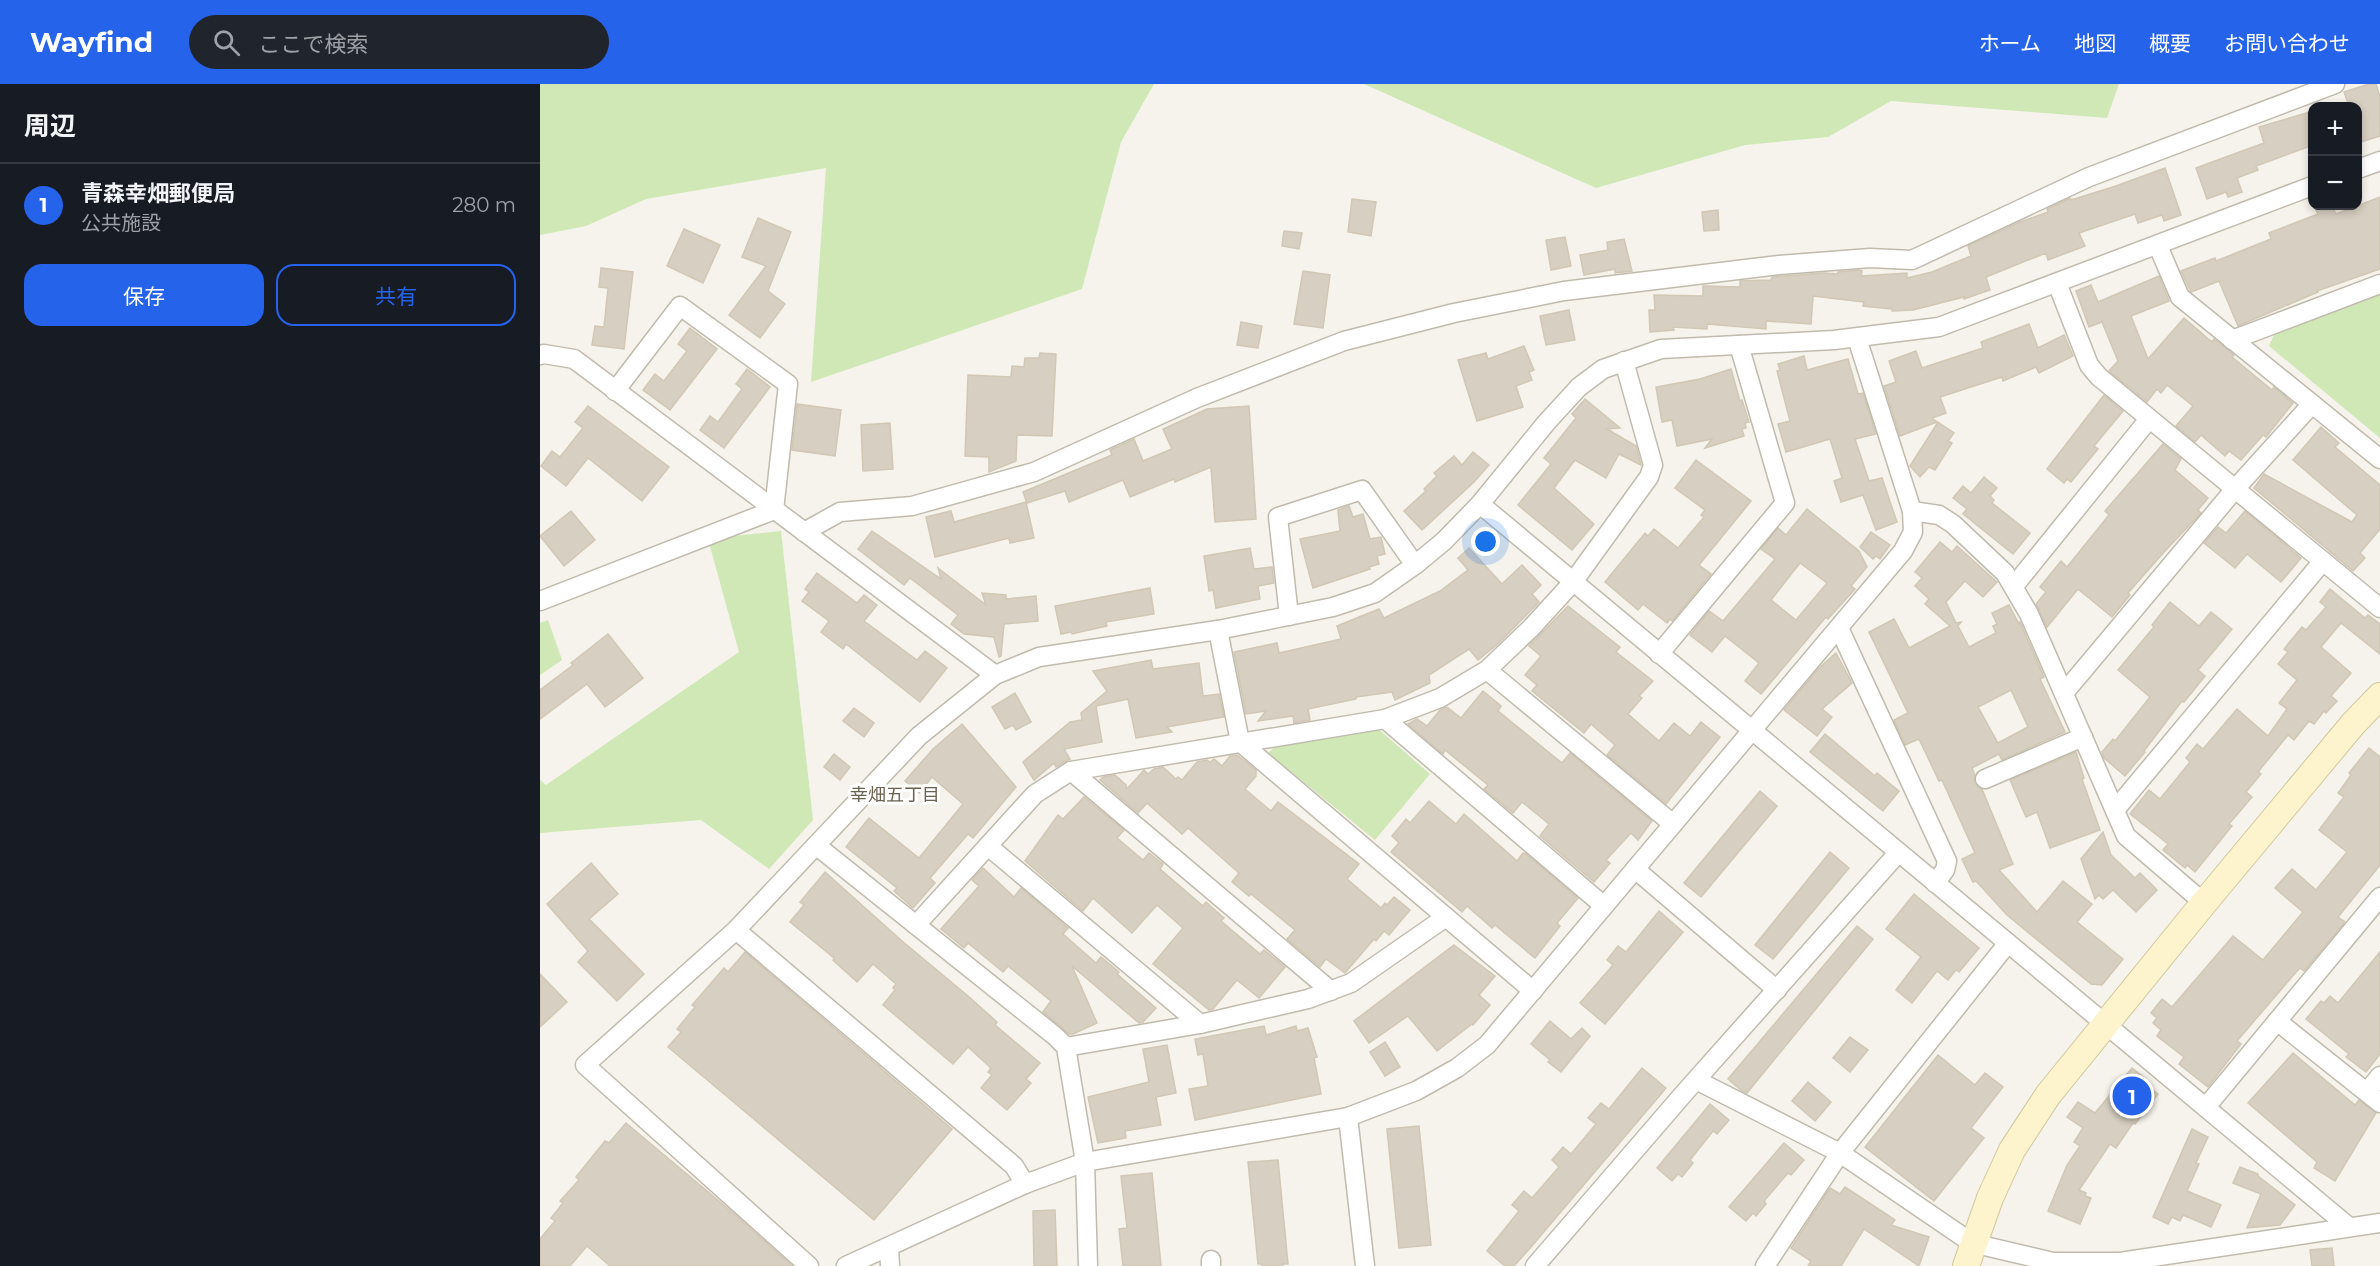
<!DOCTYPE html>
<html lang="ja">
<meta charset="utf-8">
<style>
:root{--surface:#171b24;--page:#20242c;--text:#f1f3f6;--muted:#9ea1a6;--line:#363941;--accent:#2563eb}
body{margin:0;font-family:Montserrat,"Noto Sans JP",sans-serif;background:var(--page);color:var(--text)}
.controls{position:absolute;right:18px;top:18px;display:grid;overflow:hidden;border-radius:12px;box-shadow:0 3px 9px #0003}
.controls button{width:54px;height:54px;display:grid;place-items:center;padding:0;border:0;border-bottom:2px solid var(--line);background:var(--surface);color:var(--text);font:30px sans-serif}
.you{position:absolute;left:946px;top:458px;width:21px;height:21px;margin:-15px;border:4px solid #fff;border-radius:50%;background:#1a73e8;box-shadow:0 0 0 9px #1a73e833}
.badge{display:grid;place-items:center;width:39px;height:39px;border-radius:50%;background:var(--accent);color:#fff;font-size:20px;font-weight:700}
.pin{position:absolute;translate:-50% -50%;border:3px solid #fff;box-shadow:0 2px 6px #0006}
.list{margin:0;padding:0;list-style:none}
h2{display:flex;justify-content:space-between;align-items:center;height:78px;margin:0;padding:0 24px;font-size:26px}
h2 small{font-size:20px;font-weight:400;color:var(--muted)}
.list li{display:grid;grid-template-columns:39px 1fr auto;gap:18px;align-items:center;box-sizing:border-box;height:84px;padding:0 24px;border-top:2px solid var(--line)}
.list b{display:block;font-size:22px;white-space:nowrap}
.list p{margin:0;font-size:20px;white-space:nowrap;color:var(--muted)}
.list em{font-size:20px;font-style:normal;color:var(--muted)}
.actions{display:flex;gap:12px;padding:18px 24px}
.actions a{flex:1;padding:14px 0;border:2px solid var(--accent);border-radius:18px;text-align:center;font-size:21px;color:var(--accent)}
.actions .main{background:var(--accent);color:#fff}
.icon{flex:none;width:33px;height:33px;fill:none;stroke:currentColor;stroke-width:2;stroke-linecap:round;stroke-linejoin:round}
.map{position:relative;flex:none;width:1840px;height:1182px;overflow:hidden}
header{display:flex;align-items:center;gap:36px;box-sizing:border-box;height:84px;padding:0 30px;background:var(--accent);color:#fff}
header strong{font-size:28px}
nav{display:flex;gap:33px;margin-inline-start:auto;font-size:21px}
.search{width:420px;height:54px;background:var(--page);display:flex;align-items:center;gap:15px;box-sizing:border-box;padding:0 21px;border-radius:33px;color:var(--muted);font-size:22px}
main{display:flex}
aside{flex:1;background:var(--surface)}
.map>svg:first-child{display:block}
</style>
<header>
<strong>Wayfind</strong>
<div class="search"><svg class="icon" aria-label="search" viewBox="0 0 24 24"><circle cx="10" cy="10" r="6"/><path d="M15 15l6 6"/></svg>ここで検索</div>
<nav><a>ホーム</a><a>地図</a><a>概要</a><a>お問い合わせ</a></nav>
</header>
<main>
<aside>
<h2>周辺<small></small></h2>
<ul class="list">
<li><span class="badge">1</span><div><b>青森幸畑郵便局</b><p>公共施設</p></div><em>280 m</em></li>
</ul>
<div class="actions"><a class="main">保存</a><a>共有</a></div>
</aside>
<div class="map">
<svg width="1840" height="1182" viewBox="0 0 1840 1182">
<rect width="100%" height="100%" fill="#f5f3eb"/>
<g fill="#cfe8b6">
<polygon points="0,0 614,0 581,58 542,205 271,298 286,84 106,115 46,142 0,151"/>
<polygon points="824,0 1579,0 1567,34 1351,17 1288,53 1205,61 1056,104"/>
<polygon points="1840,211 1840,354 1729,262 1734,250"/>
<polygon points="241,447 273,736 229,785 161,736 0,749 0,696 6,701 199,568 168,455"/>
<polygon points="8,536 22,576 0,591 0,539"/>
<polygon points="836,643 890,690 835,756 728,669 736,662"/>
</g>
<g fill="#d7cfc1" stroke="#d1c7b4" stroke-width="1.5" fill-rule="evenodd">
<polygon points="1829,0 1836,0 1840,13 1840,52 1818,59 1818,22 1809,22 1804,8"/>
<polygon points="1773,27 1773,61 1716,82 1718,86 1697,94 1702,108 1688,113 1686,108 1667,115 1656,84 1724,59 1719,43"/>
<polygon points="1625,84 1641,131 1624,137 1622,131 1598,139 1595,130 1539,149 1545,162 1508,176 1506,169 1446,193 1450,206 1424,215 1424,213 1373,226 1352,227 1352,225 1323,222 1324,218 1273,212 1271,240 1226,237 1226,245 1167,240 1167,245 1133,243 1134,246 1110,248 1109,226 1115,226 1114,211 1163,212 1163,202 1200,203 1200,197 1231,196 1232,193 1283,189 1297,190 1298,188 1319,186 1322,187 1321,192 1367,189 1367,194 1392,188 1431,172 1428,162 1480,138 1508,128 1507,125 1530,114 1531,116 1576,102"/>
<polygon points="1840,113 1840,185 1777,207 1778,208 1698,242 1679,197 1651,208 1641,187 1675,174 1676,177 1731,155 1729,149 1778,130 1774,122 1792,122 1796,130"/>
<polygon points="812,115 836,118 831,152 808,148"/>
<polygon points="1178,126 1179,146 1164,147 1162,128"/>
<polygon points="218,134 251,148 228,207 245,220 220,254 189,231 226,182 202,173"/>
<polygon points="144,145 180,161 163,199 127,182"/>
<polygon points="744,147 762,149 759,165 742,162"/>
<polygon points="1025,153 1031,182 1011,186 1006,156"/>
<polygon points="1084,155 1092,187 1075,189 1075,185 1044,191 1040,171 1068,166 1067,158"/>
<polygon points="61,184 93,188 84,265 52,261 55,242 64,243 68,204 59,203"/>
<polygon points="763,187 790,191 783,244 754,240"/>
<polygon points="1619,192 1629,217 1591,232 1608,275 1644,234 1672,258 1674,255 1694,271 1692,273 1732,306 1734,303 1753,319 1726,353 1723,351 1701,376 1689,367 1685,372 1661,351 1655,358 1636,342 1653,322 1627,301 1621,309 1617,305 1607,318 1569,287 1578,277 1562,238 1549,243 1536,207 1551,201 1558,218"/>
<polygon points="1029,226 1035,256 1006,261 1000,232"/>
<polygon points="701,238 722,242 718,264 697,261"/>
<polygon points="1489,240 1498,264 1524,251 1533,272 1499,289 1496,283 1463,297 1462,293 1400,313 1406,329 1392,334 1397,338 1360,352 1344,302 1356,298 1349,277 1376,267 1382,284 1443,264 1441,258"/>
<polygon points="150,244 177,265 130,326 103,306 115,290 124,297 147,267 138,260"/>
<polygon points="984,262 994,286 989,288 992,296 976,302 983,323 937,337 918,276 946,269 948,275"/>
<polygon points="500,269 516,270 512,352 477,351 476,377 449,388 449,373 425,372 428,291 471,293 472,282 484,283 485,274 499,274"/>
<polygon points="1264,272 1267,286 1308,275 1318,310 1323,309 1336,350 1315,355 1329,397 1342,394 1357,438 1336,446 1323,411 1301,418 1294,397 1302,394 1290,355 1246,368 1238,340 1250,337 1237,287 1240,286 1238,280"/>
<polygon points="207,285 230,303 184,364 160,346 170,332 178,338 202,305 196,300"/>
<polygon points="1191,285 1200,317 1202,316 1209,338 1205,339 1206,344 1202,345 1204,352 1165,364 1172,355 1137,362 1132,336 1122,338 1116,303 1160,295"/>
<polygon points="1564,311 1583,327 1554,362 1558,365 1531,398 1527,395 1524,399 1507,385"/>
<polygon points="1045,315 1080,344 1067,345 1096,362 1101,381 1079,370 1066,394 1035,376 1014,404 1054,440 1032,466 978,421 1011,380 1004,374 1036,334 1032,330"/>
<polygon points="257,320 301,326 295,372 252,366"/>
<polygon points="48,322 129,383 102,417 48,374 26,402 1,382 12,367 20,373 43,344 35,338"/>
<polygon points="709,322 716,435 675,438 671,383 635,398 634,395 590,413 583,396 529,418 525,407 487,419 483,408 572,371 570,366 594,355 603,377 632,365 623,345 667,325"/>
<polygon points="1398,338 1414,349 1408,357 1412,359 1395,386 1389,383 1380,393 1370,382"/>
<polygon points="350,339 353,385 323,387 321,341"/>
<polygon points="1781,343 1799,359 1795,363 1840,401 1840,445 1820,469 1825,474 1813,487 1714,404 1724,390 1812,438 1817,431 1753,376"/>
<polygon points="1623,360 1641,375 1635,386 1668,414 1658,426 1661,429 1625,467 1588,509 1590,511 1572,533 1538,505 1507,543 1496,520 1506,508 1500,503 1521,477 1527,483 1569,431 1565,427"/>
<polygon points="933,368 949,381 934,398 882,446 864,427 886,407 884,405 897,392 894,389 914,372 922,381"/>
<polygon points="1156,376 1211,417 1159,481 1171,490 1132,537 1130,535 1127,539 1103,520 1098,526 1065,498 1105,449 1108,452 1114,445 1138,464 1164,433 1161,431 1165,426 1135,404"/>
<polygon points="1444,393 1457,404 1450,412 1454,416 1452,419 1490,449 1473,470 1423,430 1427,425 1413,414 1423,402 1431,409"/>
<polygon points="486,418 494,454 470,459 469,454 395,473 386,433 411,427 414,438"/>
<polygon points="809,422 813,433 823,430 830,455 841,453 845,470 837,472 839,480 829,483 830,485 773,504 760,455 800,447 798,426"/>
<path d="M 1267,425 L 1319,467 L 1327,483 L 1311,502 L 1315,505 L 1288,535 L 1286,533 L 1221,610 L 1205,597 L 1219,579 L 1185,552 L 1172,568 L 1150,551 L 1169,527 L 1183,537 L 1235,475 L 1221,465 L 1238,444 L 1246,451 ZM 1260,479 L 1287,499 L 1256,536 L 1231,516 Z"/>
<polygon points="31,427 55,456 24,482 0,452"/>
<polygon points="1705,427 1761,474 1741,498 1707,470 1695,484 1664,459 1678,443 1686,449"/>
<polygon points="332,447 401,495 398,484 446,521 442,509 466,511 466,515 496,512 498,537 464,540 461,572 459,573 454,553 424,550 411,540 418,531 370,494 364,501 318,465"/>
<polygon points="1331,448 1350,461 1340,475 1336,472 1333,475 1320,463"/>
<path d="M 1400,458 L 1412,468 L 1417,462 L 1457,498 L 1443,513 L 1425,497 L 1406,518 L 1416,539 L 1421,538 L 1418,542 L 1429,563 L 1456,549 L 1453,542 L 1457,540 L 1452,529 L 1469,521 L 1479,540 L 1480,538 L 1504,593 L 1500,595 L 1525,648 L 1462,676 L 1459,670 L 1432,684 L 1435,691 L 1434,699 L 1442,705 L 1473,780 L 1459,786 L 1497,828 L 1523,797 L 1552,820 L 1537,838 L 1583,875 L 1562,901 L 1551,900 L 1467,831 L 1436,797 L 1433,798 L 1422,775 L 1435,769 L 1402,696 L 1399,697 L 1379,655 L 1365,661 L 1354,636 L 1368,629 L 1329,548 L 1354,535 L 1369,564 L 1410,542 L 1385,520 L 1389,515 L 1375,502 L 1382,494 L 1375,488 ZM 1471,606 L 1488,643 L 1458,659 L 1438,623 Z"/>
<polygon points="710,464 714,485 732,483 734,499 718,502 720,515 676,524 673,506 669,507 664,472"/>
<polygon points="929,464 962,500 982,481 1001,501 992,510 999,518 959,559 938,576 929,565 889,591 890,599 855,616 852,608 816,613 816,615 768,625 770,636 754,639 753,632 718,637 726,627 706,630 694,568 737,559 739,569 801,555 797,542 839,525 844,534 900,507 928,486 918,474"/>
<polygon points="277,489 317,519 324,511 337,521 324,537 377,576 385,567 407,584 380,618 306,560 303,565 281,548 289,537 262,517 269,508 265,505"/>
<polygon points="610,504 614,530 566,538 567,542 532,550 531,548 521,550 515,522"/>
<polygon points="1790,505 1825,534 1828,531 1840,540 1840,570 1801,539 1781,563 1811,589 1791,612 1797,617 1786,629 1784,627 1774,640 1769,637 1754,656 1748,651 1718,688 1721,690 1706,708 1712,713 1689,740 1692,742 1655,788 1647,781 1645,784 1623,766 1628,760 1590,730 1609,706 1620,715 1650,678 1646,674 1657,660 1663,665 1697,625 1728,652 1747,625 1739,619 1757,596 1738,580 1748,568 1744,565 1762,543 1766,546 1786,523 1780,518"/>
<polygon points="1630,518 1659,542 1671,528 1692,545 1658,586 1665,592 1644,618 1642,617 1604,667 1605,668 1585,692 1564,674 1562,668 1573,655 1575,657 1610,613 1578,586 1614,543 1612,541"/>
<polygon points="1028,522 1080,563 1076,568 1113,597 1099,612 1102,614 1088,630 1119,657 1134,639 1150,652 1161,638 1180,653 1126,720 1067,671 1075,661 1051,640 1044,649 992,607 997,601 985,591 1001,572 989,562"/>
<polygon points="68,550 103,594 65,623 47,600 0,635 0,606 33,581 31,579"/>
<polygon points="1296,569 1312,599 1282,625 1292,633 1277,652 1244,626 1279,584"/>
<polygon points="611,576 613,585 659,579 663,612 679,610 684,633 627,643 632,648 596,654 588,615 556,622 562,658 524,665 530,675 516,683 514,679 494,696 483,678 530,638 542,636 541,629 567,607 553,587"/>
<polygon points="943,607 961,622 958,627 1022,679 1030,669 1112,737 1098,756 1091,749 1066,776 1070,779 1054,798 1000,752 1009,740 982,718 973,729 944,705 948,701 905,666 903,670 868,640 877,635 887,642 900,626 907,623 921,634"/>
<polygon points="475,609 491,638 476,646 473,641 465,645 452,623"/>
<polygon points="314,624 334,639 324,653 303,637"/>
<polygon points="422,640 476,703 433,754 428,750 390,794 395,799 373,824 354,807 357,804 306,763 329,734 379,774 423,720 392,693 379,709 365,697 393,665"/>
<polygon points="1285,650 1335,692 1337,689 1359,707 1343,727 1270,668"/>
<polygon points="1829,664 1840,673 1840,781 1798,833 1805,838 1764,887 1760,884 1757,887 1697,957 1701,960 1668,1003 1639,980 1644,973 1617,952 1621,946 1613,939 1617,934 1611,929 1622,915 1632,923 1693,852 1723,876 1763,828 1735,804 1752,785 1776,806 1807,768 1779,746 1804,713 1798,709 1811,691 1809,689"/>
<polygon points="1536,668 1544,694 1542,695 1560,746 1510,764 1497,728 1486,733 1470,696"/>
<polygon points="294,670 310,683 300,696 284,683"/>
<polygon points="697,671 716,686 716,692 705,705 731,727 738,718 819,780 807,795 841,824 845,819 847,821 854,813 870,826 849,851 844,847 836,857 834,855 805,889 786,875 780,883 747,855 755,846 711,810 709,812 692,798 699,789 648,744 642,750 607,719 598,729 560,696 563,693 575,691 586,701 587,705 604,686 608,690 614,685 623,683 636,695 638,693 642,696 657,678 667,676 670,678 674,675 682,682 690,672"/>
<polygon points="1220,707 1237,722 1161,813 1144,799"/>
<polygon points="544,713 584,746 577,754 603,776 609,769 623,780 620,785 663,822 666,818 684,834 681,837 720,870 724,866 745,883 719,914 697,896 673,925 669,926 613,880 643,844 617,821 592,849 553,814 543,827 485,777 518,731 523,735"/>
<polygon points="889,717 916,740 924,730 977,777 983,769 986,770 1038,814 1017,839 1020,842 995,874 955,841 952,844 927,822 922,828 851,768 859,759 852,752 866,735 870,739"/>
<polygon points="1563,748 1571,771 1595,794 1600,789 1617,806 1596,828 1573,806 1563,815 1559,811 1555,815 1541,775"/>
<polygon points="1290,768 1309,784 1233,875 1215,861"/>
<polygon points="51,779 78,810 49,835 104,890 77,917 38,878 48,867 7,820"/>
<polygon points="443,784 474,813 481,804 528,844 523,850 556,879 561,873 579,888 577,890 616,924 603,938 599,939 532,882 557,939 533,950 529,950 503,928 511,917 468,882 463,888 428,859 424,864 401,845 439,802 432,796"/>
<polygon points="285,788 362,857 428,912 457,938 455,941 500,979 486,995 491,999 467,1026 441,1004 452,991 448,988 451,984 428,963 413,980 343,921 355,906 353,904 356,900 333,880 317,898 293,876 294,874 250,838 264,821 260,818"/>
<polygon points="1374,810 1439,864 1419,888 1416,886 1408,896 1397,887 1372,919 1356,906 1381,873 1346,845"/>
<polygon points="1119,827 1143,848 1065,940 1040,919 1073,881 1067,876 1078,862 1086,868"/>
<polygon points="1317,842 1333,855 1207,1009 1202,1007 1188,995"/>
<polygon points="914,861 955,892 939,911 950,921 933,941 932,940 897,967 868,932 829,959 814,937"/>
<polygon points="205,868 412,1045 334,1136 128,963 141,948 137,945 155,923 152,921 184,884 188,888"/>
<polygon points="1840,868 1840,970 1826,988 1806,973 1809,970 1766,935 1781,917 1784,919 1790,912 1798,919"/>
<polygon points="0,890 27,918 0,943"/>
<polygon points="1010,937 1031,955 1042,944 1050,952 1021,988 1008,978 1010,976 991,960"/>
<polygon points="724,942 726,951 756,942 757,947 768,944 777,973 774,974 781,1010 655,1036 649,1005 668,1002 663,970 658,971 655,955"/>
<polygon points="1310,953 1328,966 1310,988 1293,974"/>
<polygon points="845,958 860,983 845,992 830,968"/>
<polygon points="627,961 636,1009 616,1013 621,1041 585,1047 586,1054 558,1059 548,1013 609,998 603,965"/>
<polygon points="1753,969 1815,1021 1819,1016 1836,1029 1795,1097 1774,1084 1777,1078 1708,1019"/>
<polygon points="1398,971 1435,1001 1445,989 1463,1003 1431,1044 1444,1054 1394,1117 1325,1063"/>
<polygon points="1102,984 1126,1004 991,1163 974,1182 965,1182 947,1167 979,1127 972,1121 984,1107 992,1114 1019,1083 1012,1076 1023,1063 1031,1070 1056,1040 1048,1034 1061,1019 1069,1025"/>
<polygon points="1592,984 1605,994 1602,997 1618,1010 1595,1040 1593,1039 1576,1064 1570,1060 1539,1106 1546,1109 1545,1112 1551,1114 1540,1140 1508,1127 1527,1081 1540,1062 1534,1058 1543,1044 1527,1033 1538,1018 1555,1029"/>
<polygon points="1268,998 1291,1018 1275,1037 1252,1017"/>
<polygon points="1170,1020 1189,1036 1177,1050 1173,1047 1150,1076 1153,1079 1142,1093 1138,1090 1132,1097 1117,1084"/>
<polygon points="86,1039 192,1128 252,1182 70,1182 47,1162 30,1182 0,1182 0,1155 15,1137 11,1134 23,1119 20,1117 39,1096 36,1093 65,1057 69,1059"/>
<polygon points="879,1042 891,1161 859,1164 847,1045"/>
<polygon points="1652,1045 1668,1053 1656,1079 1659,1080 1647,1107 1681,1121 1671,1143 1643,1131 1640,1137 1632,1133 1628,1140 1613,1133"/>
<polygon points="1244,1059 1264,1076 1251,1091 1248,1089 1224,1117 1226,1120 1216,1132 1213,1129 1206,1137 1189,1123"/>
<polygon points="738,1076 748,1180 743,1180 743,1182 722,1182 722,1180 718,1180 708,1078"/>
<polygon points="1700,1083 1718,1090 1718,1092 1755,1121 1740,1141 1707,1144 1721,1110 1693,1099"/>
<polygon points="612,1089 621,1182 583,1182 579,1145 587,1144 581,1092"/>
<polygon points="1305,1103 1349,1132 1355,1136 1351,1141 1389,1153 1379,1182 1324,1145 1301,1182 1268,1182 1271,1177 1251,1164 1290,1104 1300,1110"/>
<polygon points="515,1126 517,1182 494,1182 493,1127"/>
<polygon points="1792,1164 1794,1182 1772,1182 1770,1166"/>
</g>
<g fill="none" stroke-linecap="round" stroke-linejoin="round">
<defs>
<g id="street">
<polyline points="1818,85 1840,77"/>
<polyline points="1618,162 1640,213 1840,375"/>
<polyline points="1517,199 1549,281 1559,293 1840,524"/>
<polyline points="1692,256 1840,200"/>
<polyline points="0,271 4,270 34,275 455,591"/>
<polyline points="75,307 140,222 248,300 234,426"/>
<path d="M 940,420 C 1228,662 1520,901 1809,1143"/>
<polyline points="1372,427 1399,431 1413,440 1465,489 1489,530 1586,752 1664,819"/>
<polyline points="264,448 300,428 372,422 494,388 657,314 804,257 914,229 1024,207 1239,181 1330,174 1372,176 1549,93 1795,0"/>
<polyline points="1474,502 1609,335"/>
<polyline points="0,517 234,426"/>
<polyline points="749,532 738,433 822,406 875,481"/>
<polyline points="1299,544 1407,777 1405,786 1395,799"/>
<polyline points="678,546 700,658 993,907"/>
<polyline points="1119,570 1245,419 1199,261"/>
<polyline points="947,586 1133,740"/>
<polyline points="1524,609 1695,405 1772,320"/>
<polyline points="845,635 1064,822"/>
<polyline points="531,687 791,907"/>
<polyline points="1445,695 1543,653"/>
<polyline points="1575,726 1783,477"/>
<polyline points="277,762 515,952 526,963 545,1078 548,1182"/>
<polyline points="448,762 660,940"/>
<polyline points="1095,785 1237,906"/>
<polyline points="376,841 495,710 531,687 845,635 900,614 947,586 991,544 1033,498 1109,393 1113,381 1084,277"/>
<polyline points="196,846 474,1082 485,1100"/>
<polyline points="1737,937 1840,1019"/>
<polyline points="526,963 660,940 768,915 811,899 906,833"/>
<polyline points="1158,997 1300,1069 1432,1159 1513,1178 1580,1178 1840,1139"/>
<polyline points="1827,1008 1840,992"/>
<polyline points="1666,1023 1840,813"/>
<polyline points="808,1033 825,1182"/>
<polyline points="349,1164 350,1182"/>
<polyline points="671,1176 671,1182"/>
<polyline points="269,1182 45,981 196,846 379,652 455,591 499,573 678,546 793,523 835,509 875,481 904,457 940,420 1006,339 1039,303 1063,285 1121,265 1294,256 1399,243 1772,102"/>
<polyline points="306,1182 485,1100 545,1078 808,1033 876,1007 917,984 947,961 1363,467 1373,448 1372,427 1317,254"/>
<polyline points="995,1182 1146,1007 1358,769"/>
<polyline points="1225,1182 1300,1069 1468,859"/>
</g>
<polyline id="secondary" points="1426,1182 1450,1114 1472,1066 1508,1011 1664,819 1813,640 1840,612"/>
</defs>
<use href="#street" stroke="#c1bbae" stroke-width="21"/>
<use href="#secondary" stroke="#d3c89c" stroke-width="28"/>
<use href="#street" stroke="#fff" stroke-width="18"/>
<use href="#secondary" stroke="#fdf4cd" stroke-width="26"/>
</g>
<g text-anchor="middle" stroke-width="6" stroke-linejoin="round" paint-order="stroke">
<g font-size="18" fill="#6c6250" stroke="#fff">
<text x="355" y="717">幸畑五丁目</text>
</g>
</g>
</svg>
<div class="controls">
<button>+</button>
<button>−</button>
</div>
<div class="you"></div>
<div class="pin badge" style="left:1592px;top:1012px">1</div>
</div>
</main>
